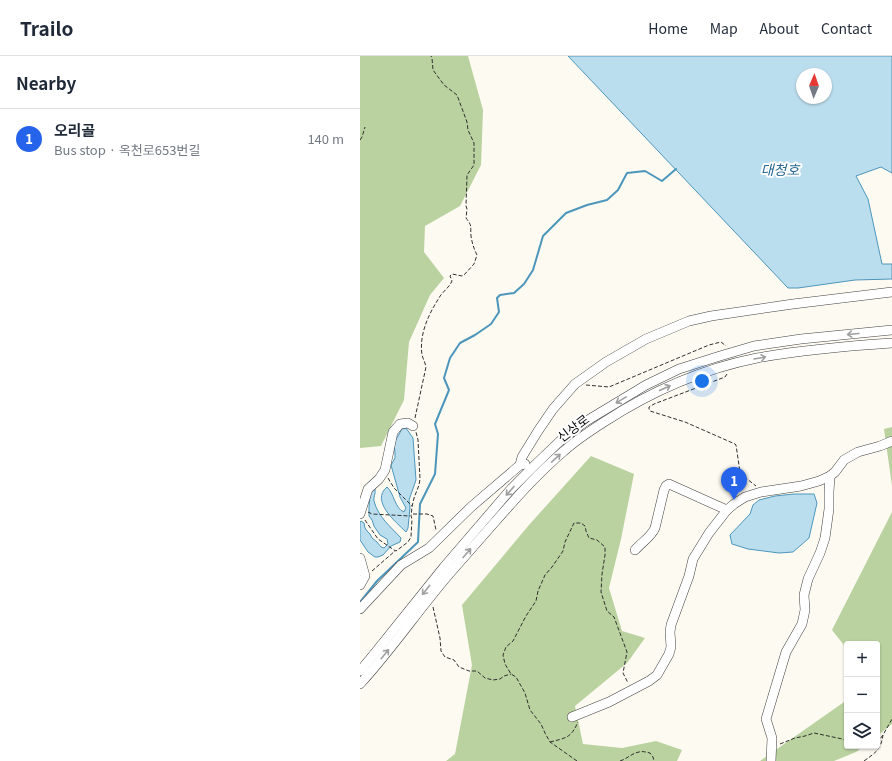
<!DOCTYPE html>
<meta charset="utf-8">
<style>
:root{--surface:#fff;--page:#f6f6f7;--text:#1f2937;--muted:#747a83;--line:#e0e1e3;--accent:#2563eb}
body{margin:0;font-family:Georgia,"Noto Sans KR",serif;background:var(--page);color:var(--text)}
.controls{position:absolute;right:12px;bottom:12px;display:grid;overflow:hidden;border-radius:4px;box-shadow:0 1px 3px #0004}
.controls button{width:36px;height:36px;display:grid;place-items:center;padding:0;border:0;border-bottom:1px solid var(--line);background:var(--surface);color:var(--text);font:20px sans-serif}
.compass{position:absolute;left:436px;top:12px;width:36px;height:36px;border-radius:50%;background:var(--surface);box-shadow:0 1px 3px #0004;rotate:2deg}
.you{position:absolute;left:342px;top:325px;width:14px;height:14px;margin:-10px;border:3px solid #fff;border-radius:50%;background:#1a73e8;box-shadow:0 0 0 6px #1a73e833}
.badge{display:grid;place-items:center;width:26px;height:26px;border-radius:50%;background:var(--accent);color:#fff;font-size:13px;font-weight:700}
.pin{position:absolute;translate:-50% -33px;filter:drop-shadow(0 1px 2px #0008)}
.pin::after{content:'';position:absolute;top:21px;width:14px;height:12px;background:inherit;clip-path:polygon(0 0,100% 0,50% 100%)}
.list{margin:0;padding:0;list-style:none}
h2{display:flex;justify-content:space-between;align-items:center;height:52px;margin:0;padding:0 16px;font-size:17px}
h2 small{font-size:13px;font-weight:400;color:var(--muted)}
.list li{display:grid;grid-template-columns:26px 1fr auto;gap:12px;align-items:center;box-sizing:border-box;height:60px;padding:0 16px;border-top:1px solid var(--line)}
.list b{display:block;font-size:15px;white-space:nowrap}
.list p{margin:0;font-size:13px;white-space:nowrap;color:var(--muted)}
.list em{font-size:13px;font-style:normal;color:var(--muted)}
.icon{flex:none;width:22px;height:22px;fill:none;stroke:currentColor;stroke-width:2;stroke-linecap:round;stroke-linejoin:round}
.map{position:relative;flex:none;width:532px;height:705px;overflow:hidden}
header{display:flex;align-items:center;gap:24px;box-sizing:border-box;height:56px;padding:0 20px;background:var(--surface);border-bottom:1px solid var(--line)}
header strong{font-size:19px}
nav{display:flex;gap:22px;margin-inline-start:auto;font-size:14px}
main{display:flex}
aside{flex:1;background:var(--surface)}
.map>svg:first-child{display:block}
</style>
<header>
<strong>Trailo</strong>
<nav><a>Home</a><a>Map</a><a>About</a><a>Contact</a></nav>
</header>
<main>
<aside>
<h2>Nearby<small></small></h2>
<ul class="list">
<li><span class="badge">1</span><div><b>오리골</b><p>Bus stop · 옥천로653번길</p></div><em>140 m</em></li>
</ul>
</aside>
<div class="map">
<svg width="532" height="705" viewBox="0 0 532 705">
<rect width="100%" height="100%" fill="#fdfaf1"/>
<g fill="#b9d29f">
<polygon points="0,0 108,0 123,54 121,109 100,150 65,170 64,196 84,222 70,239 49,286 44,344 21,390 0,392"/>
<polygon points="532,371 532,430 524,373"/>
<polygon points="231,400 274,418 261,483 249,532 262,575 285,582 267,607 215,650 223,688 262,692 296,685 322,694 317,705 86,705 95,698 112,609 102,549 169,469"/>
<polygon points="532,456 532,668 517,680 517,588 487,588 487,593 472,574"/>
<polygon points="487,644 487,690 504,690 496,696 474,705 400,705"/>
</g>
<g fill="#bbdeee" stroke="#4c96bc" fill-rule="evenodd">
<path d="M 208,0 L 532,0 L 532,117 L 521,111 L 496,120 L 508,143 L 522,208 L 532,208 L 532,223 L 495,224 L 438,232 L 428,232 ZM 442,18 L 466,18 L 466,42 L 442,42 Z"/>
<path d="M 46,372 L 53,382 L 56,424 L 49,444 L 50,451 L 48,472 L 46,476 C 36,466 10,445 27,431 C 34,437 35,453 44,456 L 46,452 L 40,441 L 31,409 L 35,402 L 35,397 L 34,387 L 42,373 Z"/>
<path d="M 13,433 L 15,433 C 16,438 13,441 14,445 C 18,461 31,471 41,482 L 40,486 L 31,490 L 23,499 L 18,501 L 15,501 L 8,496 L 0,484 L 0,466 L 1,465 L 4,467 L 5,472 L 7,475 L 10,478 L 12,482 L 17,486 L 21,491 L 24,492 L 28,488 L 27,483 L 20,479 L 14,470 L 12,464 L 9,460 L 9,451 L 10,440 L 11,436 Z"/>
<polygon points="434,438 454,438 457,447 449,482 433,496 419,497 388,493 372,488 370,479 390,458 393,449 399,444 415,440"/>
</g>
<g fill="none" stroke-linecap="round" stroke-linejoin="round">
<polyline stroke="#4c96bc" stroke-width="2" points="0,546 17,525 58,486 60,448 75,418 78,378 75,368 89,334 84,322 90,302 100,287 115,279 131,268 139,256 137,242 140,239 154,237 164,228 173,214 183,180 206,157 227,149 247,144 258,134 267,117 285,115 302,125 316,113"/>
<defs>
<g id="minor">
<polyline points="160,409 162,401 178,375 193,353 215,328 246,306 286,283 329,265 351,260 433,248 532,236"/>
<polyline points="0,458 8,433 19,423 25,414 33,376 40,368 48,367 53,370"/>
<path d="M 275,494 C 282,486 291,481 295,472 L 304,434 L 306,430 L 309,428 L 367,454"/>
<polyline points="0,502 5,520 0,529"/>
<polyline points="0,553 41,509 69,492 111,451 160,409 165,408"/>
<polyline points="0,615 15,597 84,511 151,433 175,409 200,385 223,367 286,329 319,313 360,300 394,290 441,283 532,274"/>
<path d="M 0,628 C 32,593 59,553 90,517 C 105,500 120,483 134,467 C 156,442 178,417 204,395 C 216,384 230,375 244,366 C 290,336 342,313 397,302 C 441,294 487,290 532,287"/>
<polyline points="212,661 249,646 289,625 297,619 309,598 311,591 310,576 311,569 329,520 333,503 349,477 367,454 374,448 385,441 401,436 441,430 459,425 470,420 475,416 484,404 498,396 520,390 532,385"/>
<polyline points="411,705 412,682 406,663 426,596 442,568 445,554 444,539 448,523 460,497 465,482 469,453 469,436 470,420"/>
</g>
</defs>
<use href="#minor" stroke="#414141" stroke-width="10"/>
<g stroke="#303030" stroke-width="1" stroke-dasharray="4 2" stroke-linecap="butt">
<polyline points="0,84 2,81 5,71"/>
<polyline points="367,318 365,321 294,348 289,351 289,353 290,355 325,366 375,388 376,389 380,416 382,419 396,430"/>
<polyline points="226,329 249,331 349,289 361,286 366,290"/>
<path d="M 55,362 L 66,311 C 65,306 63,303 62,299 C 59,279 68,259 79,242 C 82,236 89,232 92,225 L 90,220 L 92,218 L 102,220 L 104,219 L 114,208 L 117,199 C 114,193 112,187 111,180 C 110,170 113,171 106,162 L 107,153 L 106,150 L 107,119 L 114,109 L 114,87 L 108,74 L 107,66 L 97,39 L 84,29 L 73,14 L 72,2 L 71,0"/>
<polyline points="28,422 34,432 52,450"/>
<polyline points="8,456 12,458 50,460"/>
<polyline points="53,458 67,458 73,460 76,474"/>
<polyline points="5,464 9,470 18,483 34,494 36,495 48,486 51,481 52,463 51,460 52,451 54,442 59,429 60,423 58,384 56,376"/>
<polyline points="12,515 35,495"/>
<polyline points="73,551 80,582 81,595 85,601 94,604 99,611 109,615 117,615 125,622 133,624 140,623 144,620 151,618"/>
<path d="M 190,686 C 206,682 211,682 218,666"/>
<polyline points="517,687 523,679 532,663"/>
<polyline points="420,688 435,682 445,680 454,677 487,684"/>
<polyline points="217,705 190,686 185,677 181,668 170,654 165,637 156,621 151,618 145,608 143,599 146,591 153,585 166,560 176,545 178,535 185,519 192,511 203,495 205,486 214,467 221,467 225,470 226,475 229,482 237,484 245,491 245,499 242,518 241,536 247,555 254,561 267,596 263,617 268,627"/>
<path d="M 260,705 C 267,703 272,697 279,696 C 282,695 286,696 290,697 L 293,701 L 294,705"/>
<path d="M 504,705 C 515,697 521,694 523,679"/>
</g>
<use href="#minor" stroke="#fff" stroke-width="9"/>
</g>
<defs><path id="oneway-shaft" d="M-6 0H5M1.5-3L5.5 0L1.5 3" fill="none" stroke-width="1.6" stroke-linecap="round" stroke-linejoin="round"/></defs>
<g stroke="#9f9f9f">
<use href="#oneway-shaft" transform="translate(493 278) rotate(175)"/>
<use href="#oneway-shaft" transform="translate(400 302) rotate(-10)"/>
<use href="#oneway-shaft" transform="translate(305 332) rotate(-24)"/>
<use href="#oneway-shaft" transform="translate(261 344) rotate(149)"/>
<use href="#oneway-shaft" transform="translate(196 402) rotate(-43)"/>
<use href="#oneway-shaft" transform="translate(150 435) rotate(132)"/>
<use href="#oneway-shaft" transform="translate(107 497) rotate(-49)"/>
<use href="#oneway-shaft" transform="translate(66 534) rotate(129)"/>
<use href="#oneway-shaft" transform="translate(25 598) rotate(-51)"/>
</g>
<g text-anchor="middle" stroke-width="4" stroke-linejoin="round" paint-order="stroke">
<g font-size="13" fill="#0e0e0e" stroke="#fff">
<text transform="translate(213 372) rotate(-37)" y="5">신상로</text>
</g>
<g font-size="14" font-style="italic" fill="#276890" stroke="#fff">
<text x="420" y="119">대청호</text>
</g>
</g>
</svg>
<div class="controls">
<button>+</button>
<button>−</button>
<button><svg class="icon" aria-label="layers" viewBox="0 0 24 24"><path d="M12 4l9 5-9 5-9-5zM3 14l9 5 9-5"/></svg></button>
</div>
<svg class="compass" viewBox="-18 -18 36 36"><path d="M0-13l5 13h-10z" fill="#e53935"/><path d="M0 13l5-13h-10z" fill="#747a83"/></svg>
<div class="you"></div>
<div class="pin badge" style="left:374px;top:444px">1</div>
</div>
</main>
